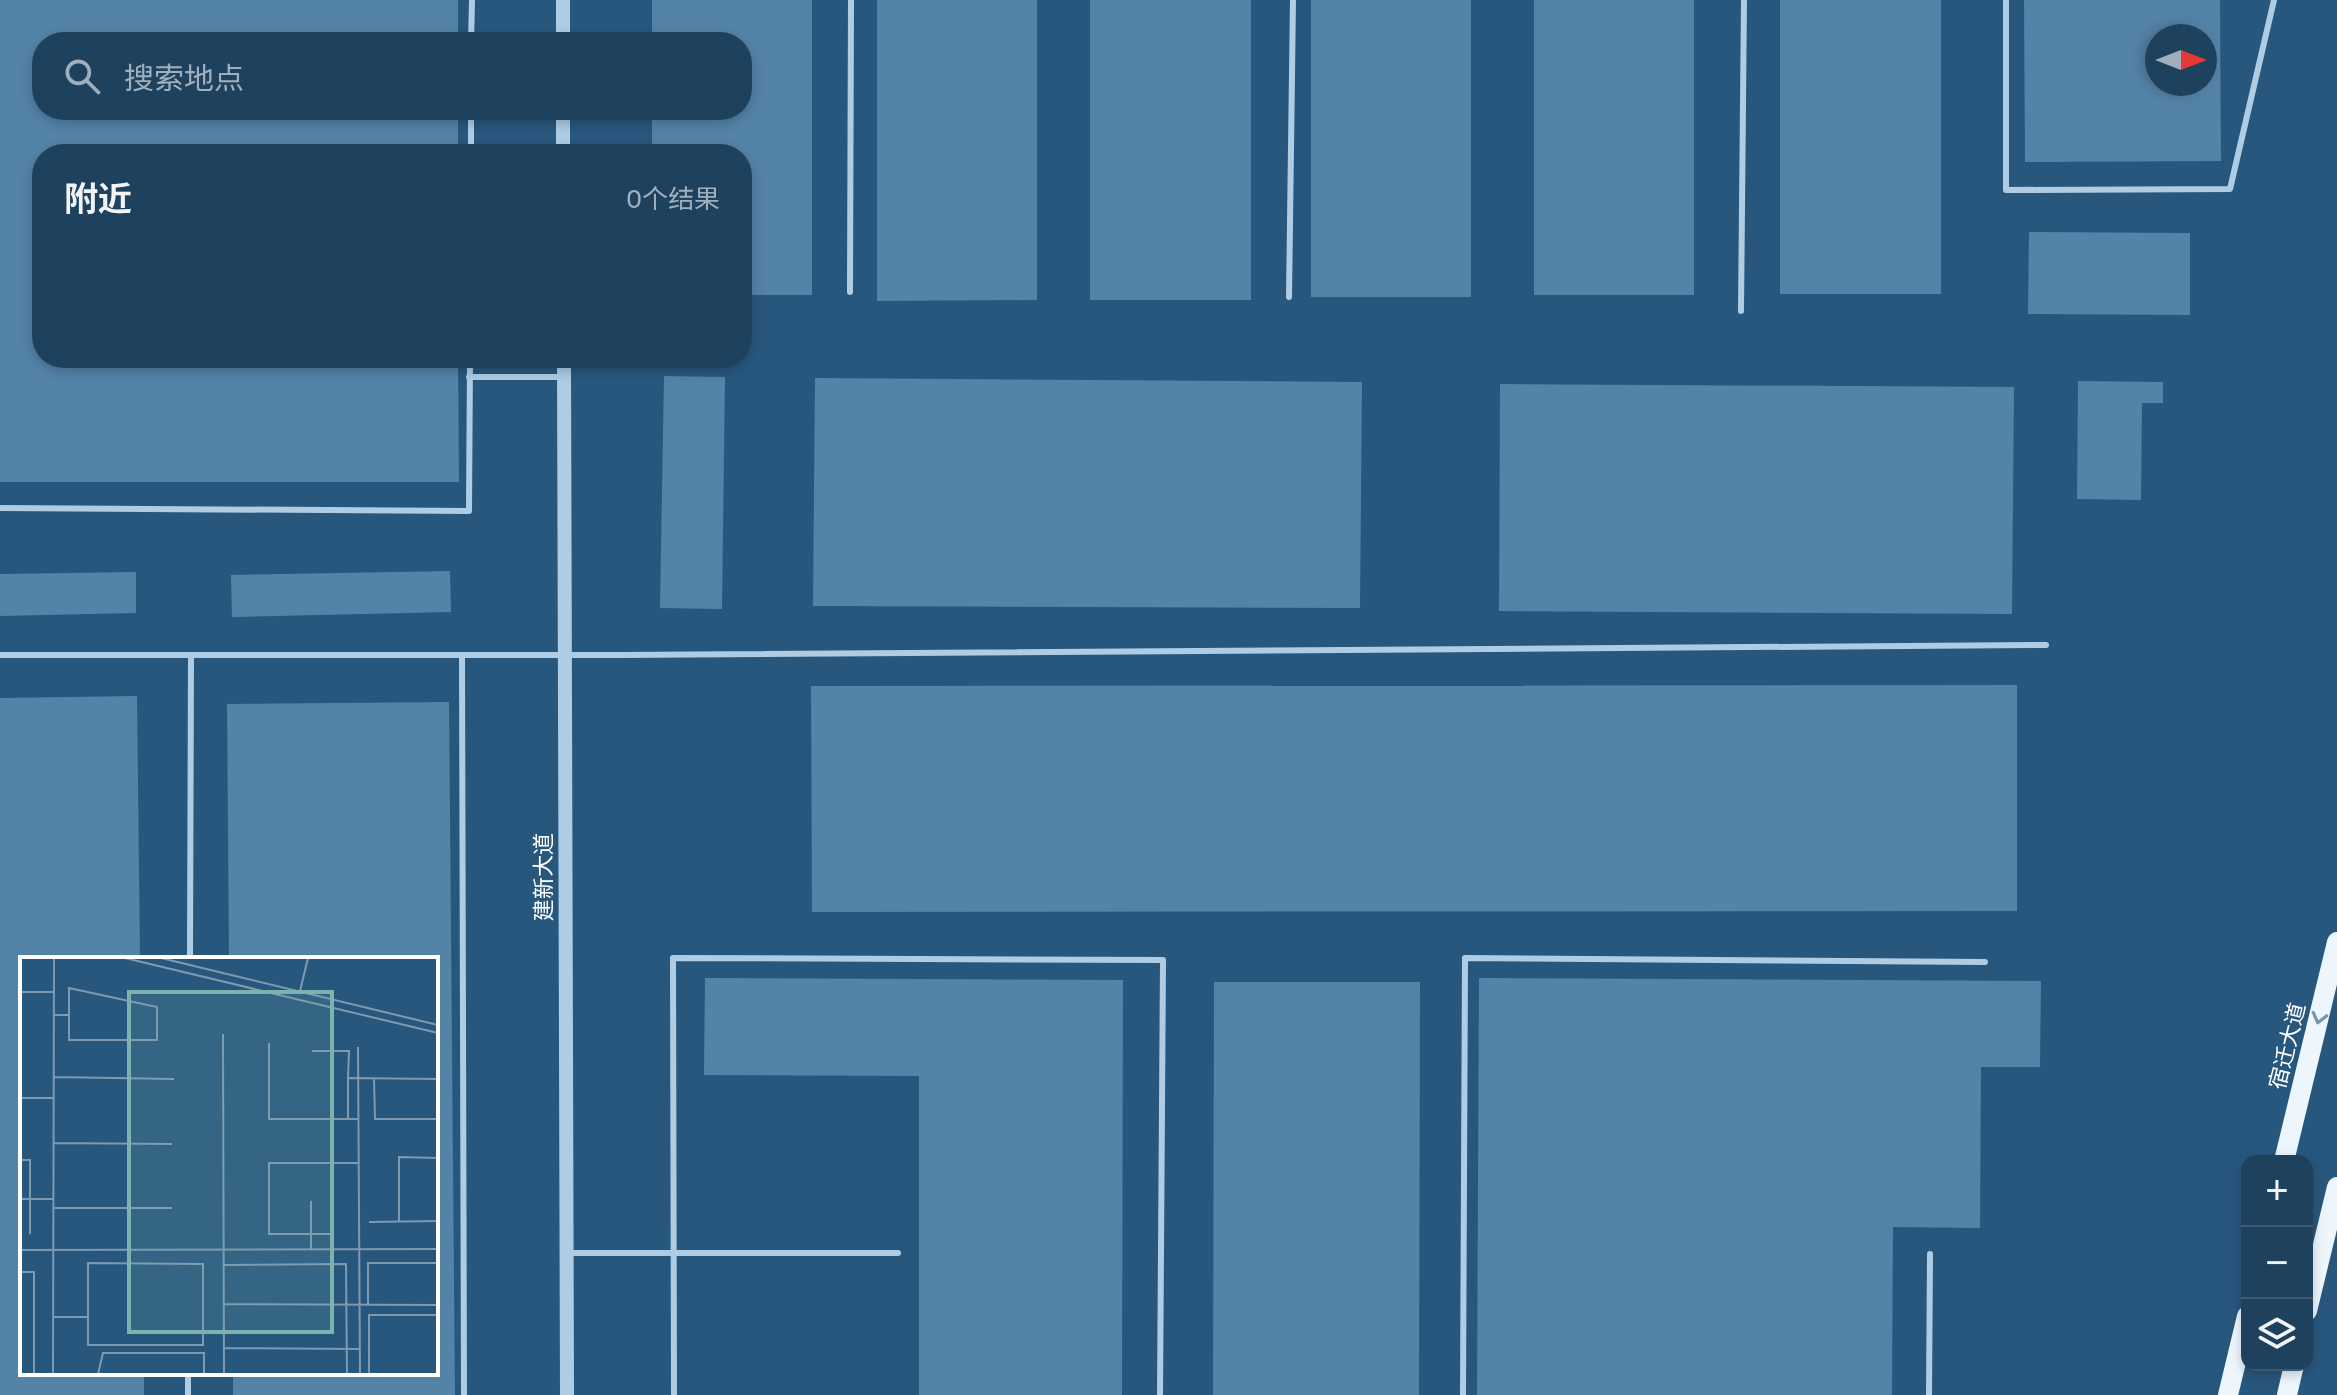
<!DOCTYPE html>
<html lang="zh">
<meta charset="utf-8">
<style>
:root{--surface:#1e415e;--page:#2b4c67;--text:#f1f3f6;--muted:#a1afbc;--line:#3c5a73}
body{margin:0;font-family:"Golos Text","Noto Sans SC",sans-serif;background:var(--page);color:var(--text)}
.controls{position:absolute;right:24px;bottom:24px;display:grid;overflow:hidden;border-radius:16px;box-shadow:0 4px 12px #0003}
.controls button{width:72px;height:72px;display:grid;place-items:center;padding:0;border:0;border-bottom:2px solid var(--line);background:var(--surface);color:var(--text);font:40px sans-serif}
.compass{position:absolute;left:2145px;top:24px;width:72px;height:72px;border-radius:50%;background:var(--surface);box-shadow:0 4px 12px #0003;rotate:90deg}
.list{margin:0;padding:0;list-style:none}
h2{display:flex;justify-content:space-between;align-items:center;height:104px;margin:0;padding:0 32px;font-size:34px}
h2 small{font-size:26px;font-weight:400;color:var(--muted)}
.icon{flex:none;width:44px;height:44px;fill:none;stroke:currentColor;stroke-width:2;stroke-linecap:round;stroke-linejoin:round}
.map{position:relative;flex:none;width:2337px;height:1395px;overflow:hidden}
.search{position:absolute;background:var(--surface);box-shadow:0 4px 12px #0003;left:32px;top:32px;width:720px;height:88px;display:flex;align-items:center;gap:20px;box-sizing:border-box;padding:0 28px;border-radius:32px;color:var(--muted);font-size:30px}
.panel{position:absolute;background:var(--surface);box-shadow:0 4px 12px #0003;left:32px;top:144px;width:720px;height:224px;border-radius:32px}
.map>svg:first-child{display:block}
</style>
<div class="map">
<svg width="2337" height="1395" viewBox="0 0 2337 1395">
<rect width="100%" height="100%" fill="#28577d"/>
<g fill="#5483a8" fill-rule="evenodd">
<polygon points="0,0 458,0 458,42 42,42 42,110 458,110 458,154 42,154 42,358 458,358 459,482 0,482"/>
<polygon points="652,0 812,0 812,295 742,295 742,154 652,154 652,110 742,110 742,42 652,42"/>
<polygon points="877,0 1037,0 1037,300 877,301"/>
<rect x="1090" y="0" width="161" height="300"/>
<rect x="1311" y="0" width="160" height="297"/>
<rect x="1534" y="0" width="160" height="295"/>
<rect x="1780" y="0" width="161" height="294"/>
<path d="M 2024,0 L 2220,0 L 2221,161 L 2025,162 ZM 2157,36 L 2205,36 L 2205,84 L 2157,84 Z"/>
<polygon points="2029,232 2190,233 2190,315 2028,314"/>
<polygon points="664,376 725,377 722,609 660,608"/>
<polygon points="815,378 1362,382 1360,608 813,606"/>
<polygon points="2078,381 2163,382 2163,403 2142,403 2141,500 2077,499"/>
<polygon points="1500,384 2014,387 2012,614 1499,611"/>
<polygon points="450,571 451,612 232,617 231,575"/>
<polygon points="136,572 136,613 0,616 0,574"/>
<polygon points="2017,685 2017,911 812,912 811,686"/>
<polygon points="137,696 140,959 22,959 22,1373 144,1373 144,1395 0,1395 0,698"/>
<polygon points="449,702 455,1395 233,1395 233,1373 436,1373 436,959 229,959 227,704"/>
<polygon points="705,978 1123,980 1122,1395 919,1395 919,1076 704,1075"/>
<polygon points="1479,978 2041,981 2040,1067 1981,1067 1980,1228 1893,1227 1892,1395 1477,1395"/>
<polygon points="1214,982 1420,982 1419,1395 1213,1395"/>
</g>
<g fill="none" stroke-linecap="round" stroke-linejoin="round">
<g stroke="#aecde5" stroke-width="6">
<polyline points="2006,0 2006,190 2230,189 2274,0"/>
<polyline points="471,42 472,0"/>
<polyline points="471,154 471,110"/>
<polyline points="850,292 851,0"/>
<polyline points="1289,297 1293,0"/>
<polyline points="1741,311 1744,0"/>
<polyline points="469,377 562,377"/>
<polyline points="0,508 469,511 470,358"/>
<polyline points="0,655 622,655 2046,645"/>
<polyline points="462,655 464,1395"/>
<polyline points="190,959 191,655"/>
<polyline points="566,1253 898,1253"/>
<polyline points="188,1395 188,1373"/>
<polyline points="674,1395 673,958 1163,960 1160,1395"/>
<polyline points="1463,1395 1465,958 1985,962"/>
<polyline points="1929,1395 1930,1254"/>
</g>
<g stroke="#aecde5" stroke-width="14">
<polyline points="563,0 563,42"/>
<polyline points="563,110 563,154"/>
<polyline points="564,358 567,1395"/>
</g>
<g stroke="#edf5fd" stroke-width="20">
<polyline points="2284,1161 2337,942"/>
<polyline points="2307,1311 2337,1187"/>
<polyline points="2228,1395 2247,1316"/>
<polyline points="2287,1395 2294,1365"/>
</g>
</g>
<defs><path id="oneway-chevron" d="M-2-3.5L2.5 0L-2 3.5" fill="none" stroke-width="1.6" stroke-linecap="round" stroke-linejoin="round" transform="scale(2)"/></defs>
<use stroke="#7796b0" href="#oneway-chevron" transform="translate(2319 1018) rotate(104)"/>
<g text-anchor="middle" stroke-width="8" stroke-linejoin="round" paint-order="stroke">
<g font-size="22" fill="#fff" stroke="#28577d">
<text transform="translate(543 877) rotate(-90)" y="8">建新大道</text>
<text transform="translate(2287 1046) rotate(-76)" y="8">宿迁大道</text>
</g>
</g>
<g transform="translate(20 957)">
<rect width="418" height="418" fill="#28577d"/>
<path fill="none" stroke="#7e9ab1" stroke-width="2" d="M 105,1 L 418,76M 141,1 L 418,68M 280,34 L 288,1M 0,35 L 34,35M 34,58 L 49,58 L 49,83 L 137,83 L 137,50 L 49,31 L 49,58M 203,77 L 204,417M 249,86 L 249,162 L 339,162M 338,90 L 340,417M 292,94 L 329,94 L 328,121M 34,120 L 154,122M 354,121 L 355,162 L 418,162M 0,141 L 34,141M 328,162 L 328,121 L 418,122M 34,186 L 152,187M 0,203 L 10,203 L 10,277M 0,242 L 34,242M 291,244 L 291,293M 34,251 L 152,251M 349,265 L 418,264M 379,265 L 379,200 L 418,201M 314,277 L 249,277 L 249,206 L 339,206M 0,293 L 418,292M 417,306 L 418,348M 204,308 L 326,307 L 327,417M 0,315 L 14,315 L 14,417M 204,347 L 418,348M 348,348 L 348,306 L 418,306M 417,358 L 417,417M 33,360 L 68,360 L 68,306 L 183,307 L 183,388 L 68,388 L 68,360M 204,391 L 339,392M 33,417 L 34,1M 78,417 L 83,396 L 184,396 L 184,417M 349,417 L 349,358 L 418,358"/>
<path fill="#7bb4af" fill-opacity="0.15" stroke="#7bb4af" stroke-width="4" d="M 109,35 L 312,35 L 312,375 L 109,375 Z"/>
<rect width="418" height="418" fill="none" stroke="#fff" stroke-width="4"/>
</g>
</svg>
<div class="controls">
<button>+</button>
<button>−</button>
<button><svg class="icon" aria-label="layers" viewBox="0 0 24 24"><path d="M12 4l9 5-9 5-9-5zM3 14l9 5 9-5"/></svg></button>
</div>
<svg class="compass" viewBox="-18 -18 36 36"><path d="M0-13l5 13h-10z" fill="#e53935"/><path d="M0 13l5-13h-10z" fill="#a1afbc"/></svg>
<div class="search"><svg class="icon" aria-label="search" viewBox="0 0 24 24"><circle cx="10" cy="10" r="6"/><path d="M15 15l6 6"/></svg>搜索地点</div>
<section class="panel">
<h2>附近<small>0个结果</small></h2>
<ul class="list">
</ul>
</section>
</div>
